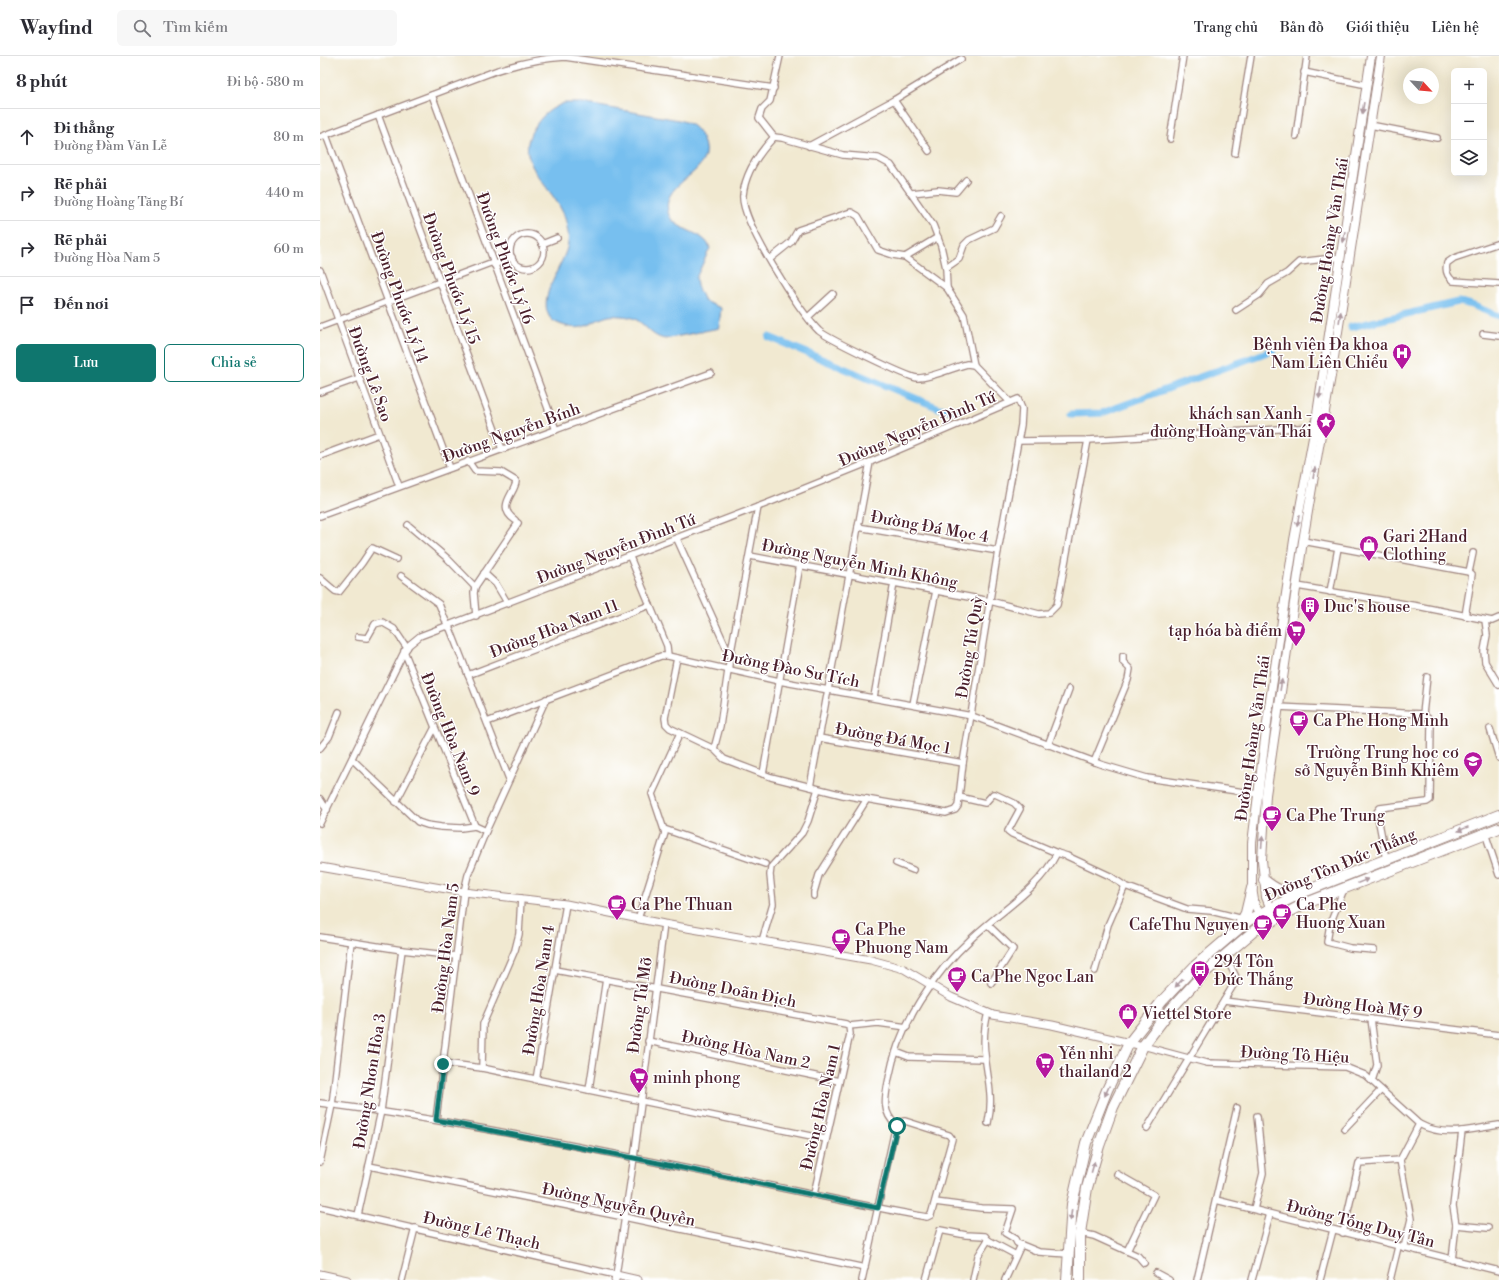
<!DOCTYPE html>
<html lang="vi">
<meta charset="utf-8">
<style>
:root{--surface:#fff;--page:#f7f7f7;--text:#2b2b33;--muted:#7c7c81;--line:#e1e1e2;--accent:#0f766e}
body{margin:0;font-family:"Libre Bodoni",serif;background:var(--page);color:var(--text)}
.controls{position:absolute;right:12px;top:12px;display:grid;overflow:hidden;border-radius:6px;box-shadow:0 4px 16px #0002}
.controls button{width:36px;height:36px;display:grid;place-items:center;padding:0;border:0;border-bottom:1px solid var(--line);background:var(--surface);color:var(--text);font:20px sans-serif}
.compass{position:absolute;left:1083px;top:12px;width:36px;height:36px;border-radius:50%;background:var(--surface);box-shadow:0 4px 16px #0002;rotate:116deg}
.stop{position:absolute;width:12px;height:12px;margin:-9px;border:3px solid #0f766e;border-radius:50%;background:#fff}
.stop.end{background:#0f766e;border-color:#fff;box-shadow:0 1px 4px #0008}
.list{margin:0;padding:0;list-style:none}
h2{display:flex;justify-content:space-between;align-items:center;height:52px;margin:0;padding:0 16px;font-size:17px}
h2 small{font-size:13px;font-weight:400;color:var(--muted)}
.list li{display:grid;grid-template-columns:26px 1fr auto;gap:12px;align-items:center;box-sizing:border-box;height:56px;padding:0 16px;border-top:1px solid var(--line)}
.list b{display:block;font-size:15px;white-space:nowrap}
.list p{margin:0;font-size:13px;white-space:nowrap;color:var(--muted)}
.list em{font-size:13px;font-style:normal;color:var(--muted)}
.actions{display:flex;gap:8px;padding:12px 16px}
.actions a{flex:1;padding:9px 0;border:1px solid var(--accent);border-radius:6px;text-align:center;font-size:14px;color:var(--accent)}
.actions .main{background:var(--accent);color:#fff}
.icon{flex:none;width:22px;height:22px;fill:none;stroke:currentColor;stroke-width:2;stroke-linecap:round;stroke-linejoin:round}
.map{position:relative;flex:none;width:1179px;height:1224px;overflow:hidden}
header{display:flex;align-items:center;gap:24px;box-sizing:border-box;height:56px;padding:0 20px;background:var(--surface);border-bottom:1px solid var(--line)}
header strong{font-size:19px}
nav{display:flex;gap:22px;margin-inline-start:auto;font-size:14px}
.search{width:280px;height:36px;background:var(--page);display:flex;align-items:center;gap:10px;box-sizing:border-box;padding:0 14px;border-radius:6px;color:var(--muted);font-size:15px}
main{display:flex}
aside{flex:1;background:var(--surface)}
.map>svg:first-child{display:block}
</style>
<header>
<strong>Wayfind</strong>
<div class="search"><svg class="icon" aria-label="search" viewBox="0 0 24 24"><circle cx="10" cy="10" r="6"/><path d="M15 15l6 6"/></svg>Tìm kiếm</div>
<nav><a>Trang chủ</a><a>Bản đồ</a><a>Giới thiệu</a><a>Liên hệ</a></nav>
</header>
<main>
<aside>
<h2>8 phút<small>Đi bộ · 580 m</small></h2>
<ul class="list">
<li><svg class="icon" aria-label="ahead" viewBox="0 0 24 24"><path d="M12 20V5M6 11l6-6 6 6"/></svg><div><b>Đi thẳng</b><p>Đường Đàm Văn Lễ</p></div><em>80 m</em></li>
<li><svg class="icon" aria-label="right" viewBox="0 0 24 24"><path d="M7 20v-9h11M14 6l5 5-5 5"/></svg><div><b>Rẽ phải</b><p>Đường Hoàng Tăng Bí</p></div><em>440 m</em></li>
<li><svg class="icon" aria-label="right" viewBox="0 0 24 24"><path d="M7 20v-9h11M14 6l5 5-5 5"/></svg><div><b>Rẽ phải</b><p>Đường Hòa Nam 5</p></div><em>60 m</em></li>
<li><svg class="icon" aria-label="arrive" viewBox="0 0 24 24"><path d="M6 21V4h12l-3 4 3 4H6"/></svg><div><b>Đến nơi</b></div></li>
</ul>
<div class="actions"><a class="main">Lưu</a><a>Chia sẻ</a></div>
</aside>
<div class="map">
<svg width="1179" height="1224" viewBox="0 0 1179 1224">
<rect width="100%" height="100%" fill="#fff"/>
<filter id="ink" filterUnits="userSpaceOnUse"><feTurbulence type="fractalNoise" baseFrequency=".025" numOctaves="2"/><feDisplacementMap in="SourceGraphic" scale="8" xChannelSelector="R" yChannelSelector="G"/><feConvolveMatrix kernelMatrix="1 2 1 2 8 2 1 2 1" color-interpolation-filters="sRGB"/></filter>
<filter id="wash" filterUnits="userSpaceOnUse"><feTurbulence type="fractalNoise" baseFrequency=".012" numOctaves="4" result="noise"/><feDisplacementMap in="SourceGraphic" scale="16" xChannelSelector="R" yChannelSelector="G"/><feGaussianBlur stdDeviation="0.9" result="paint"/><feColorMatrix in="noise" values="0 0 0 0 0 0 0 0 0 0 0 0 0 0 0 0 0 1.4 0 .05"/><feComposite in="paint" operator="in"/></filter>
<g filter="url(#wash)">
<rect width="100%" height="100%" fill="#f1e9d1"/>
<path fill="#77bfef" stroke="#606f8d" d="M 244,47 L 261,47 L 359,64 C 370,67 377,71 382,82 C 400,118 340,123 348,156 C 352,175 384,174 390,192 L 376,222 L 377,230 L 384,245 L 401,252 L 399,272 L 345,283 C 325,279 326,261 301,260 C 297,260 292,259 289,260 C 271,264 266,276 246,270 C 242,269 236,267 232,264 C 213,244 246,207 248,187 C 249,182 248,176 247,172 C 244,135 189,111 214,72 C 222,59 230,53 244,47 Z"/>
<g fill="none" stroke-linecap="round" stroke-linejoin="round">
<g stroke="#77bfef" stroke-width="7">
<path d="M 1031,271 L 1138,246 C 1153,247 1165,256 1179,260"/>
<polyline points="449,281 619,352 637,355"/>
<polyline points="751,358 782,357 953,294"/>
</g>
</g>
</g>
<g filter="url(#ink)">
<g fill="none" stroke-linecap="round" stroke-linejoin="round">
<defs>
<g id="street">
<polyline points="460,0 450,45 442,53 439,62 454,81 462,82 523,99 558,102 571,109 613,169 621,190 626,212 627,232 644,259 654,309"/>
<polyline points="984,16 1047,29"/>
<polyline points="112,39 236,374"/>
<polyline points="574,44 609,95"/>
<polyline points="58,59 182,393"/>
<polyline points="1050,69 1117,82"/>
<polyline points="6,79 130,412"/>
<polyline points="976,80 987,0"/>
<path d="M 0,81 L 178,14 C 201,7 221,2 245,1 L 454,32"/>
<path d="M 454,81 C 439,97 425,117 423,139 C 420,164 480,257 499,275 C 509,283 585,320 597,322 C 608,323 635,311 647,308 L 654,309 L 690,346"/>
<polyline points="850,83 863,0"/>
<polyline points="489,90 574,44 641,3"/>
<polyline points="915,97 931,0"/>
<polyline points="592,137 618,134 636,136 646,124"/>
<circle cx="207" cy="195" r="17"/>
<path d="M 1179,187 L 1134,202 L 1127,207 C 1125,214 1127,220 1133,225 L 1179,228"/>
<polyline points="222,188 237,182"/>
<polyline points="585,201 627,232"/>
<polyline points="450,203 471,186 478,174 531,156 538,160 558,194 573,199 585,201 618,181"/>
<polyline points="174,209 192,201"/>
<polyline points="626,212 639,203 644,189 649,184 674,172 681,160"/>
<polyline points="0,214 79,430"/>
<polyline points="916,254 939,239 948,228 967,217 979,206 1021,201"/>
<polyline points="488,261 513,238"/>
<polyline points="0,271 173,206"/>
<polyline points="1163,278 1179,280"/>
<polyline points="0,336 39,322"/>
<polyline points="698,385 768,384 995,371"/>
<polyline points="0,400 59,378"/>
<path d="M 148,405 L 155,415 L 181,416 L 196,425 C 196,437 175,450 195,464"/>
<polyline points="0,460 391,317"/>
<polyline points="88,469 127,502 155,531"/>
<polyline points="538,471 678,495"/>
<polyline points="357,483 410,600"/>
<polyline points="983,485 1149,516 1152,518 1145,560"/>
<polyline points="430,500 670,545 719,558 729,557 737,549 739,539 768,384"/>
<polyline points="310,501 347,590 348,600"/>
<polyline points="1149,516 1153,497"/>
<polyline points="164,517 176,528 188,548"/>
<polyline points="81,520 119,548 128,571"/>
<polyline points="0,522 15,535 19,536 42,507 52,492 76,503"/>
<polyline points="977,530 1097,550 1172,565 1179,562"/>
<polyline points="1010,536 1018,492"/>
<polyline points="156,560 154,537 155,531 198,467"/>
<polyline points="1165,564 1167,579 1164,595 1165,606 1179,629"/>
<polyline points="129,570 189,723"/>
<polyline points="38,581 47,582 55,568 62,566 74,573 87,592"/>
<polyline points="84,595 155,770"/>
<polyline points="148,619 330,549"/>
<polyline points="554,641 574,527"/>
<polyline points="593,648 616,535"/>
<polyline points="958,651 1103,658 1111,665 1110,744 1107,746 1060,752 1057,756 1066,803"/>
<polyline points="1103,658 1107,621"/>
<polyline points="167,666 341,600 348,600 459,625 652,660 783,709 827,722 938,738"/>
<polyline points="1170,673 1179,702"/>
<polyline points="499,682 643,707"/>
<polyline points="728,689 749,633"/>
<polyline points="0,692 9,681 19,656"/>
<polyline points="394,693 400,670 410,601 438,451"/>
<polyline points="32,703 98,766 107,769 121,771 141,772 155,770 166,775"/>
<polyline points="774,706 808,624 810,613 803,606 803,600"/>
<polyline points="443,718 480,509"/>
<polyline points="490,731 550,406"/>
<polyline points="639,741 665,747 673,738 675,738 694,747 700,753 688,775 692,778 737,797 747,800 790,820 805,830 867,853 891,855 923,863"/>
<polyline points="0,743 7,754"/>
<polyline points="76,746 114,673"/>
<polyline points="0,767 83,598 89,589 100,580 448,447 550,406 698,343 702,353 701,369 678,495 643,707 638,750 635,754 626,757 523,739 451,721 404,703 394,693 350,672 346,668 345,662 357,602"/>
<polyline points="344,773 445,808"/>
<polyline points="1165,777 1179,819"/>
<polyline points="576,807 593,814"/>
<polyline points="1024,833 1010,868 1007,886 1030,892 1054,894"/>
<polyline points="494,840 494,836 499,819 547,743"/>
<polyline points="318,863 345,777 332,738 360,677"/>
<polyline points="668,869 693,893 671,927"/>
<polyline points="0,881 82,894 136,900"/>
<polyline points="442,885 453,848 450,819 451,811 482,777 488,765 498,733"/>
<polyline points="235,914 526,968 529,970 558,967 587,971"/>
<polyline points="775,915 788,869 805,830"/>
<polyline points="904,945 1179,979"/>
<polyline points="1051,963 1057,1009 1052,1025"/>
<polyline points="328,985 519,1025"/>
<path d="M 823,990 L 887,1007 L 1025,1011 L 1045,1019 L 1099,1068 C 1125,1082 1151,1073 1179,1069"/>
<polyline points="576,996 589,1001 664,1003"/>
<polyline points="123,1007 162,1012 506,1083"/>
<polyline points="162,1012 163,968 195,894 199,878 201,842"/>
<polyline points="216,1024 246,848"/>
<polyline points="269,1034 286,923"/>
<path d="M 0,1047 C 146,1066 290,1097 433,1126 C 491,1138 549,1151 607,1161 L 611,1159 L 632,1083 L 629,1079 L 585,1065 L 580,1066 L 575,1073 C 564,1123 553,1174 542,1224"/>
<polyline points="116,1064 144,836 148,819 166,775 226,643"/>
<path d="M 668,1067 C 677,1027 656,999 668,957"/>
<path d="M 577,1070 C 561,1056 565,1041 569,1022 C 579,968 613,918 653,881 C 682,854 719,833 737,797"/>
<polyline points="827,1072 917,923 905,899"/>
<polyline points="1024,1073 1061,1034"/>
<polyline points="0,1106 12,1049 31,886"/>
<polyline points="49,1110 304,1161 545,1212"/>
<polyline points="797,1118 834,1139 807,1195 818,1200 824,1207"/>
<polyline points="494,1138 530,978 529,970"/>
<polyline points="896,1144 1179,1215"/>
<polyline points="615,1146 661,1152 693,1153 685,1177 695,1183 697,1187 719,1196 748,1198"/>
<polyline points="0,1151 296,1219 314,1102 344,868"/>
<polyline points="934,1153 943,1117 937,1060"/>
<polyline points="38,1159 61,1055 82,894"/>
<polyline points="1136,1169 1168,1172"/>
<polyline points="760,1177 774,1180 807,1195"/>
<polyline points="1023,1177 1039,1107 1080,1104"/>
<polyline points="1084,1192 1091,1163 1080,1104 1099,1068"/>
<polyline points="1132,1204 1136,1169 1133,1150 1142,1075"/>
<polyline points="836,1217 849,1224"/>
<polyline points="82,1224 95,1172"/>
<polyline points="606,1224 620,1174 646,1179 665,1180 668,1184"/>
<polyline points="653,1224 658,1200 668,1184 696,1199"/>
<polyline points="685,1224 701,1189"/>
<polyline points="877,1224 917,1052"/>
<polyline points="932,1224 950,1158"/>
<polyline points="1000,1224 1013,1174"/>
<polyline points="1070,1224 1078,1191"/>
</g>
<g id="secondary">
<polyline points="0,811 144,836 246,848 344,868 551,904 584,913 631,941 673,959 732,969 823,990"/>
<polyline points="0,1218 27,1224"/>
<polyline points="295,1224 296,1219 318,1224"/>
</g>
<g id="primary">
<polyline points="955,863 946,841 942,804 946,739 983,485 1013,308 1061,0"/>
<polyline points="946,868 935,850 932,832 932,787 949,651 974,484 995,371 1051,0"/>
</g>
<g id="highway">
<path d="M 944,824 C 955,833 964,838 979,837"/>
<polyline points="919,870 926,857 932,832"/>
<polyline points="747,1224 752,1148 766,1087 787,1034 809,987 843,944 875,910 929,864 940,858 981,837 1179,759"/>
<polyline points="760,1224 760,1177 767,1132 779,1090 793,1051 823,990 852,952 883,918 935,874 984,848 1179,772"/>
</g>
</defs>
<use href="#street" stroke="#9e847e" stroke-width="8"/>
<use href="#secondary" stroke="#9e847e" stroke-width="9"/>
<use href="#primary" stroke="#9e847e" stroke-width="10"/>
<use href="#highway" stroke="#9e847e" stroke-width="12"/>
<use href="#street" stroke="#fff" stroke-width="5.5"/>
<use href="#secondary" stroke="#fff" stroke-width="7"/>
<use href="#primary" stroke="#fff" stroke-width="8"/>
<use href="#highway" stroke="#fff" stroke-width="10"/>
</g>
<defs><path id="oneway-solid" d="M-6-.8H1V-3.2L6.5 0L1 3.2V.8H-6Z"/></defs>
<g fill="#ae9aa0">
<use href="#oneway-solid" transform="translate(1043 52) rotate(99)"/>
<use href="#oneway-solid" transform="translate(1024 181) rotate(99)"/>
<use href="#oneway-solid" transform="translate(1020 261) rotate(-81)"/>
<use href="#oneway-solid" transform="translate(1000 337) rotate(99)"/>
<use href="#oneway-solid" transform="translate(994 417) rotate(-80)"/>
<use href="#oneway-solid" transform="translate(978 465) rotate(100)"/>
<use href="#oneway-solid" transform="translate(961 629) rotate(-81)"/>
<use href="#oneway-solid" transform="translate(1143 773) rotate(158)"/>
<use href="#oneway-solid" transform="translate(942 786) rotate(-85)"/>
<use href="#oneway-solid" transform="translate(1043 825) rotate(-22)"/>
<use href="#oneway-solid" transform="translate(859 927) rotate(133)"/>
<use href="#oneway-solid" transform="translate(787 1035) rotate(114)"/>
<use href="#oneway-solid" transform="translate(773 1111) rotate(-74)"/>
<use href="#oneway-solid" transform="translate(751 1159) rotate(97)"/>
</g>
</g>
<g fill="none" stroke-linecap="round" stroke-linejoin="round" filter="url(#ink)">
<polyline stroke="#0f766e" stroke-width="5" points="123,1008 116,1064 314,1102 558,1152 577,1070"/>
</g>
<defs>
<symbol id="hospital-pin" viewBox="-11 -11 22 30"><path d="M0 17L-7.5 6A9.5 9.5 0 1 1 7.5 6Z" fill="#b5179e" stroke="#fff"/><path d="M-5-5h3v3.5h4V-5h3V5h-3V1.5h-4V5h-3Z" fill="#fff"/></symbol>
<symbol id="sight-pin" viewBox="-11 -11 22 30"><path d="M0 17L-7.5 6A9.5 9.5 0 1 1 7.5 6Z" fill="#b5179e" stroke="#fff"/><path d="M0-6L1.8-2.2L6-1.7L2.9 1.2L3.7 5.4L0 3.3L-3.7 5.4L-2.9 1.2L-6-1.7L-1.8-2.2Z" fill="#fff"/></symbol>
<symbol id="shop-pin" viewBox="-11 -11 22 30"><path d="M0 17L-7.5 6A9.5 9.5 0 1 1 7.5 6Z" fill="#b5179e" stroke="#fff"/><path d="M-5-2.5h2.3a2.7 3.5 0 0 1 5.4 0H5L5.5 6h-11ZM-1.5-2.5h3a1.5 2.3 0 0 0-3 0Z" fill="#fff"/></symbol>
<symbol id="building-pin" viewBox="-11 -11 22 30"><path d="M0 17L-7.5 6A9.5 9.5 0 1 1 7.5 6Z" fill="#b5179e" stroke="#fff"/><path d="M-4-6H4V6H1V3H-1V6H-4ZM-2.5-4.3h1.7v1.8h-1.7ZM.8-4.3h1.7v1.8H.8ZM-2.5-1h1.7V.8h-1.7ZM.8-1h1.7V.8H.8Z" fill="#fff"/></symbol>
<symbol id="supermarket-pin" viewBox="-11 -11 22 30"><path d="M0 17L-7.5 6A9.5 9.5 0 1 1 7.5 6Z" fill="#b5179e" stroke="#fff"/><path d="M-6-5.5h2.5l.6 2H6L4.5 2H-2.5L-4.4-4H-6ZM-1.5 3.2a1.3 1.3 0 1 0 .1 0ZM3 3.2a1.3 1.3 0 1 0 .1 0Z" fill="#fff"/></symbol>
<symbol id="cafe-pin" viewBox="-11 -11 22 30"><path d="M0 17L-7.5 6A9.5 9.5 0 1 1 7.5 6Z" fill="#b5179e" stroke="#fff"/><path d="M-5.5-4.5H6V0H3Q3 3.5 0 3.5H-2.5Q-5.5 3.5-5.5 0ZM3-3.2v2h1.7v-2ZM-6 4.5H4V6H-6Z" fill="#fff"/></symbol>
<symbol id="school-pin" viewBox="-11 -11 22 30"><path d="M0 17L-7.5 6A9.5 9.5 0 1 1 7.5 6Z" fill="#b5179e" stroke="#fff"/><path d="M0-5L7-2L0 1L-7-2ZM-4 1L0 2.5L4 1V4Q0 6-4 4Z" fill="#fff"/></symbol>
<symbol id="bus-pin" viewBox="-11 -11 22 30"><path d="M0 17L-7.5 6A9.5 9.5 0 1 1 7.5 6Z" fill="#b5179e" stroke="#fff"/><path d="M-5-6H5V4H4V6H2V4H-2V6H-4V4H-5ZM-3.5-4V0h7V-4ZM-3.5 1.2v1.5H-2V1.2ZM2 1.2v1.5H3.5V1.2Z" fill="#fff"/></symbol>
</defs>
<g fill-rule="evenodd">
<use href="#hospital-pin" x="1071" y="286" width="22" height="30"/>
<use href="#sight-pin" x="995" y="355" width="22" height="30"/>
<use href="#shop-pin" x="1038" y="478" width="22" height="30"/>
<use href="#building-pin" x="979" y="539" width="22" height="30"/>
<use href="#supermarket-pin" x="965" y="563" width="22" height="30"/>
<use href="#cafe-pin" x="968" y="653" width="22" height="30"/>
<use href="#school-pin" x="1142" y="694" width="22" height="30"/>
<use href="#cafe-pin" x="941" y="748" width="22" height="30"/>
<use href="#cafe-pin" x="286" y="837" width="22" height="30"/>
<use href="#cafe-pin" x="951" y="846" width="22" height="30"/>
<use href="#cafe-pin" x="932" y="857" width="22" height="30"/>
<use href="#cafe-pin" x="510" y="871" width="22" height="30"/>
<use href="#bus-pin" x="869" y="903" width="22" height="30"/>
<use href="#cafe-pin" x="626" y="909" width="22" height="30"/>
<use href="#shop-pin" x="797" y="946" width="22" height="30"/>
<use href="#supermarket-pin" x="714" y="995" width="22" height="30"/>
<use href="#supermarket-pin" x="308" y="1010" width="22" height="30"/>
</g>
<g text-anchor="middle" stroke-width="3" stroke-linejoin="round" paint-order="stroke">
<g font-size="16" fill="#4a1f2b" stroke="#fff">
<text transform="translate(1009 184) rotate(-81)" y="6">Đường Hoàng Văn Thái</text>
<text transform="translate(186 202) rotate(70)" y="6">Đường Phước Lý 16</text>
<text transform="translate(132 222) rotate(70)" y="6">Đường Phước Lý 15</text>
<text transform="translate(80 241) rotate(70)" y="6">Đường Phước Lý 14</text>
<text transform="translate(51 318) rotate(70)" y="6">Đường Lê Sao</text>
<text transform="translate(597 372) rotate(-23)" y="6">Đường Nguyễn Đình Tứ</text>
<text transform="translate(191 376) rotate(-20)" y="6">Đường Nguyễn Bính</text>
<text transform="translate(610 470) rotate(10)" y="6">Đường Đá Mọc 4</text>
<text transform="translate(296 492) rotate(-21)" y="6">Đường Nguyễn Đình Tứ</text>
<text transform="translate(540 507) rotate(11)" y="6">Đường Nguyễn Minh Không</text>
<text transform="translate(234 572) rotate(-21)" y="6">Đường Hòa Nam 11</text>
<text transform="translate(649 591) rotate(-81)" y="6">Đường Tú Quỳ</text>
<text transform="translate(471 612) rotate(11)" y="6">Đường Đào Sư Tích</text>
<text transform="translate(131 678) rotate(68)" y="6">Đường Hòa Nam 9</text>
<text transform="translate(573 682) rotate(10)" y="6">Đường Đá Mọc 1</text>
<text transform="translate(932 682) rotate(-82)" y="6">Đường Hoàng Văn Thái</text>
<text transform="translate(1020 808) rotate(-23)" y="6">Đường Tôn Đức Thắng</text>
<text transform="translate(125 892) rotate(-83)" y="6">Đường Hòa Nam 5</text>
<text transform="translate(413 933) rotate(11)" y="6">Đường Doãn Địch</text>
<text transform="translate(218 934) rotate(-81)" y="6">Đường Hòa Nam 4</text>
<text transform="translate(319 949) rotate(-82)" y="6">Đường Tú Mỡ</text>
<text transform="translate(1043 949) rotate(7)" y="6">Đường Hoà Mỹ 9</text>
<text transform="translate(426 993) rotate(12)" y="6">Đường Hòa Nam 2</text>
<text transform="translate(975 998) rotate(3)" y="6">Đường Tô Hiệu</text>
<text transform="translate(49 1025) rotate(-81)" y="6">Đường Nhơn Hòa 3</text>
<text transform="translate(500 1051) rotate(-77)" y="6">Đường Hòa Nam 1</text>
<text transform="translate(299 1148) rotate(12)" y="6">Đường Nguyễn Quyền</text>
<text transform="translate(1041 1167) rotate(14)" y="6">Đường Tống Duy Tân</text>
<text transform="translate(162 1174) rotate(13)" y="6">Đường Lê Thạch</text>
</g>
<g font-size="16" fill="#4a1f2b" stroke="#fff" text-anchor="start">
<text x="1068" y="294" text-anchor="end">Bệnh viện Đa khoa<tspan x="1068" dy="18">Nam Liên Chiểu</tspan></text>
<text x="992" y="363" text-anchor="end">khách sạn Xanh -<tspan x="992" dy="18">đường Hoàng văn Thái</tspan></text>
<text x="1063" y="486">Gari 2Hand<tspan x="1063" dy="18">Clothing</tspan></text>
<text x="1004" y="556">Duc's house</text>
<text x="962" y="580" text-anchor="end">tạp hóa bà điểm</text>
<text x="993" y="670">Ca Phe Hong Minh</text>
<text x="1139" y="702" text-anchor="end">Trường Trung học cơ<tspan x="1139" dy="18">sở Nguyễn Bỉnh Khiêm</tspan></text>
<text x="966" y="765">Ca Phe Trung</text>
<text x="311" y="854">Ca Phe Thuan</text>
<text x="976" y="854">Ca Phe<tspan x="976" dy="18">Huong Xuan</tspan></text>
<text x="929" y="874" text-anchor="end">CafeThu Nguyen</text>
<text x="535" y="879">Ca Phe<tspan x="535" dy="18">Phuong Nam</tspan></text>
<text x="894" y="911">294 Tôn<tspan x="894" dy="18">Đức Thắng</tspan></text>
<text x="651" y="926">Ca Phe Ngoc Lan</text>
<text x="822" y="963">Viettel Store</text>
<text x="739" y="1003">Yến nhi<tspan x="739" dy="18">thailand 2</tspan></text>
<text x="333" y="1027">minh phong</text>
</g>
</g>
</svg>
<div class="controls">
<button>+</button>
<button>−</button>
<button><svg class="icon" aria-label="layers" viewBox="0 0 24 24"><path d="M12 4l9 5-9 5-9-5zM3 14l9 5 9-5"/></svg></button>
</div>
<svg class="compass" viewBox="-18 -18 36 36"><path d="M0-13l5 13h-10z" fill="#e53935"/><path d="M0 13l5-13h-10z" fill="#7c7c81"/></svg>
<div class="stop" style="left:577px;top:1070px"></div>
<div class="stop end" style="left:123px;top:1008px"></div>
</div>
</main>
